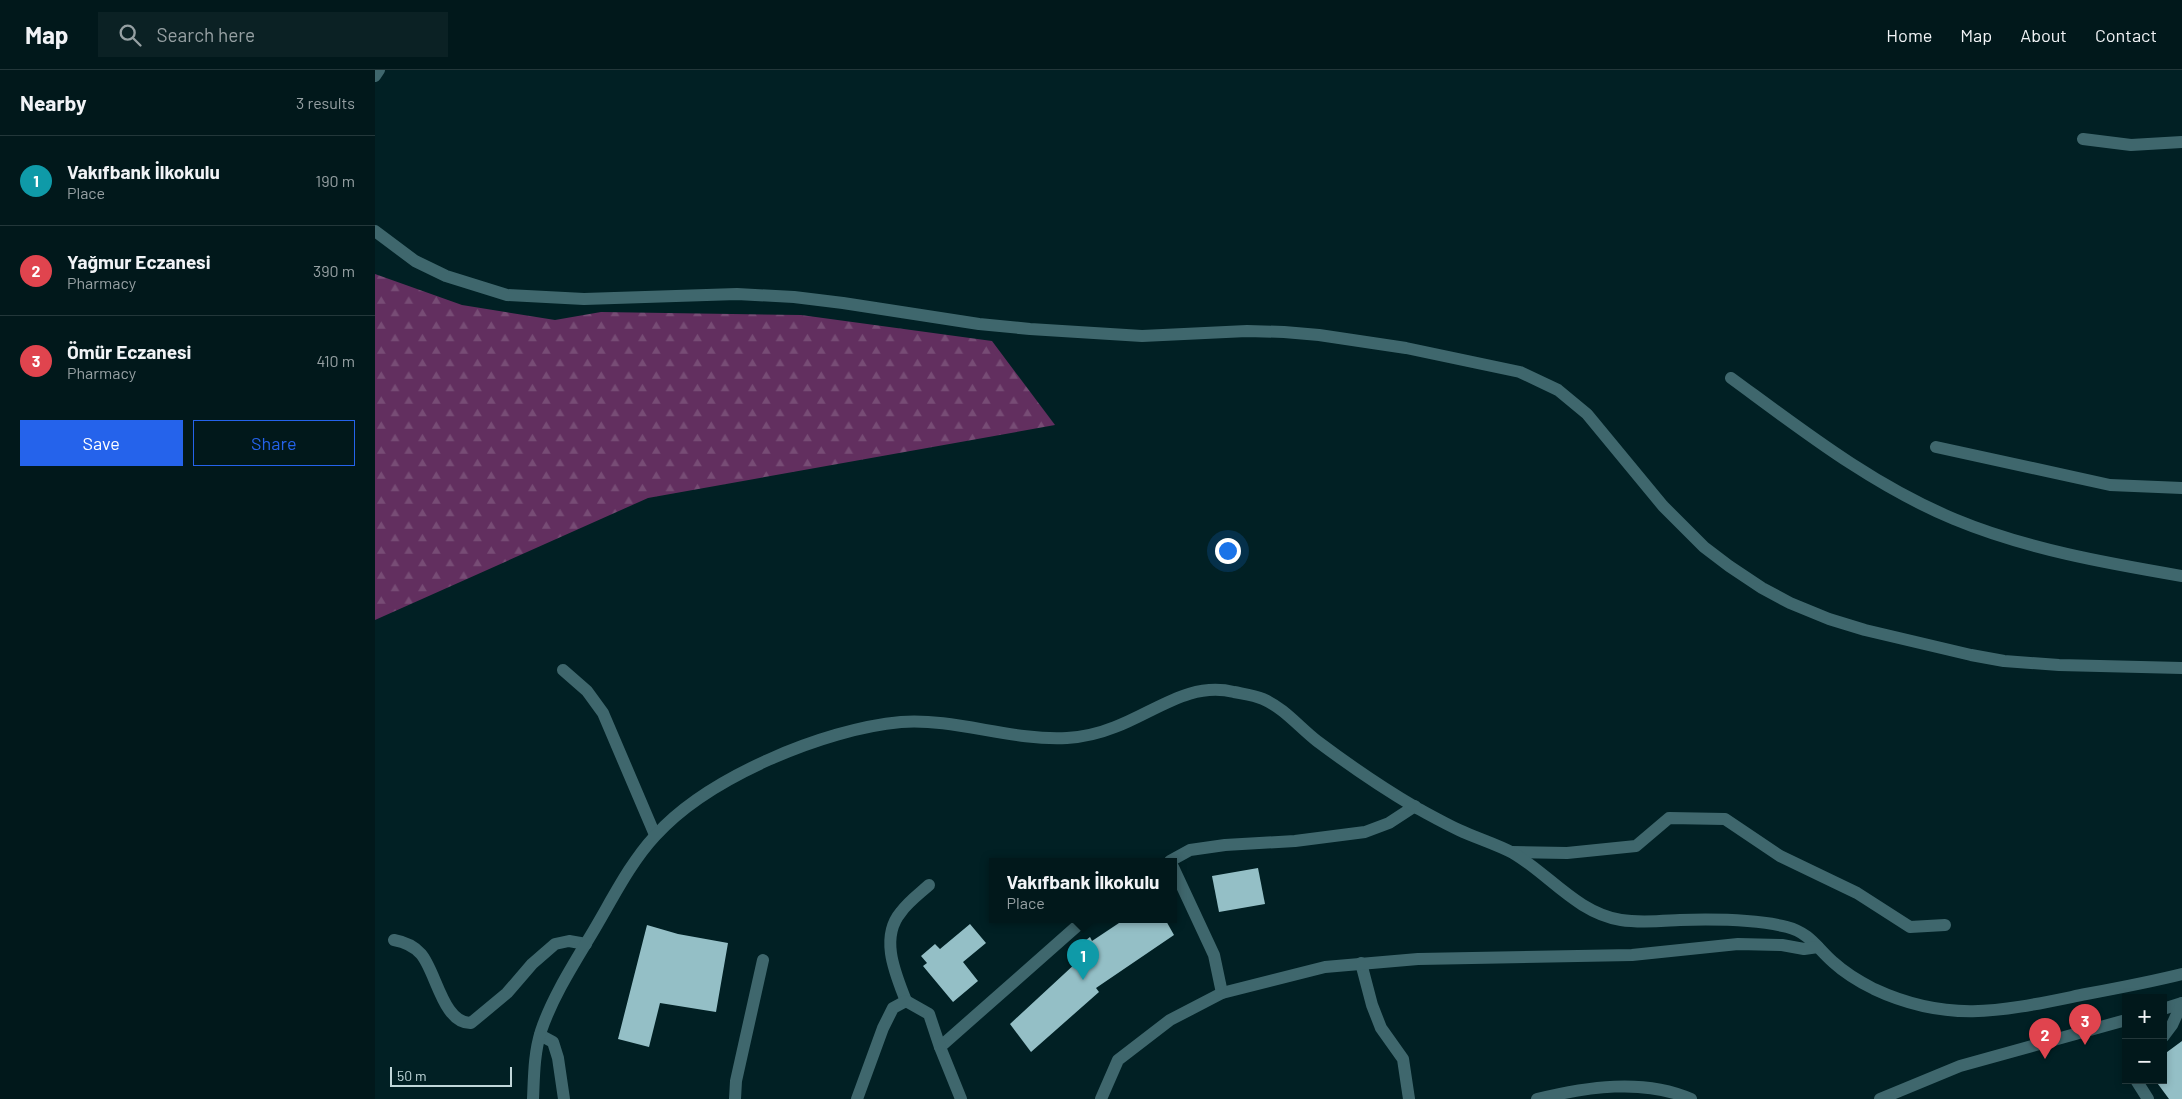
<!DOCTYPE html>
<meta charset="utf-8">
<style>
:root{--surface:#01181b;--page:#0b2124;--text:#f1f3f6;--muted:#96a0a3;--line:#23373a;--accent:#2563eb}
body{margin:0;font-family:Barlow,sans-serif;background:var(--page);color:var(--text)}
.controls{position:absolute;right:15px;bottom:15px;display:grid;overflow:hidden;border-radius:0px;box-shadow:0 2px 8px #0003}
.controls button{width:45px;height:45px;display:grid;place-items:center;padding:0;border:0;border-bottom:1px solid var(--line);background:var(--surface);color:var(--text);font:25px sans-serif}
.scale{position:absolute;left:15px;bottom:12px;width:122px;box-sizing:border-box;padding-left:5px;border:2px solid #c1d7da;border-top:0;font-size:14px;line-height:18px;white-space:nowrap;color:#c1d7da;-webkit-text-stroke:4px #012024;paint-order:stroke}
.you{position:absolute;left:852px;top:480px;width:18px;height:18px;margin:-12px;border:4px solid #fff;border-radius:50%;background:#1a73e8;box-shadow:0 0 0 8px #1a73e833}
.badge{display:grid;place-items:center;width:32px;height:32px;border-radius:50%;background:var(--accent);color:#fff;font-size:16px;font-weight:700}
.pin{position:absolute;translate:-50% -41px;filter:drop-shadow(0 1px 2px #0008)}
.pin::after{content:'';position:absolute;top:26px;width:18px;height:15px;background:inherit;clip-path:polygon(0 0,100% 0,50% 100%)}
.popup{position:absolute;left:614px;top:788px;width:188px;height:65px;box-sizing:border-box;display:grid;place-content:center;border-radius:0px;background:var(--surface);filter:drop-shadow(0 1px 4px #0005);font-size:16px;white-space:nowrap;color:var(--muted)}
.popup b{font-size:19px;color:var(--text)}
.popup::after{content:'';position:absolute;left:50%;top:100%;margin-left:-10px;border:10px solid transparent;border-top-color:var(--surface)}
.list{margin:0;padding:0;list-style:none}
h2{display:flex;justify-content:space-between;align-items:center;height:65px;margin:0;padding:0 20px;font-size:21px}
h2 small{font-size:16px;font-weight:400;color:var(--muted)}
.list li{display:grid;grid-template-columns:32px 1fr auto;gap:15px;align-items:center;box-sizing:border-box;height:90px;padding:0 20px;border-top:1px solid var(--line)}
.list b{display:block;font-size:19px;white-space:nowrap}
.list p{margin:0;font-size:16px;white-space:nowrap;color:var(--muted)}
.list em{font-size:16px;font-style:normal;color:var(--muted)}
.actions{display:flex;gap:10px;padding:15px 20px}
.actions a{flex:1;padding:11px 0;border:1px solid var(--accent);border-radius:0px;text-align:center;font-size:18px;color:var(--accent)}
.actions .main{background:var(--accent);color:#fff}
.icon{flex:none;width:28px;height:28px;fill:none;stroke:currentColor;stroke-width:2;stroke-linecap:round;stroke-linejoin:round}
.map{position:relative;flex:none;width:1807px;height:1029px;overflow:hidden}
header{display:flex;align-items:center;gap:30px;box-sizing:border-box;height:70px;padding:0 25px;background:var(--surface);border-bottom:1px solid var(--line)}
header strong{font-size:24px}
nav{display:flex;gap:28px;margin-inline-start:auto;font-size:18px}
.search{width:350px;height:45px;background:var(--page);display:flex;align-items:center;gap:12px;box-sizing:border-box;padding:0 18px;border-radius:0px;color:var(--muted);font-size:19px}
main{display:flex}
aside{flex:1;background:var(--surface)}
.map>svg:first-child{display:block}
</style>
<header>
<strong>Map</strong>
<div class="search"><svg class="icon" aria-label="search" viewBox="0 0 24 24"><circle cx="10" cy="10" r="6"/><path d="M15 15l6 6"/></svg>Search here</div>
<nav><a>Home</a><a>Map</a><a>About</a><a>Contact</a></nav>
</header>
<main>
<aside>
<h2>Nearby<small>3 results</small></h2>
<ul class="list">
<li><span class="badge" style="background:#0f9aa8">1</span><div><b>Vakıfbank İlkokulu</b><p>Place</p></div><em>190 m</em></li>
<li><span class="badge" style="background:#e0444e">2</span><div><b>Yağmur Eczanesi</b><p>Pharmacy</p></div><em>390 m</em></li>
<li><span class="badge" style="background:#e0444e">3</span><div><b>Ömür Eczanesi</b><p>Pharmacy</p></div><em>410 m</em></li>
</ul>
<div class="actions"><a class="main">Save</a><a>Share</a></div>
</aside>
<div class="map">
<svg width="1807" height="1029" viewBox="0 0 1807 1029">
<defs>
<pattern id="forest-firs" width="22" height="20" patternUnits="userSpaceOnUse" patternTransform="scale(1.25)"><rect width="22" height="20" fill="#622f5f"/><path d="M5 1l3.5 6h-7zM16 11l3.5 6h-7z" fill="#774c75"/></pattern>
</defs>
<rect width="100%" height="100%" fill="#012024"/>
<polygon fill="url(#forest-firs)" points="0,204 87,235 180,250 226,242 426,245 617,271 680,355 273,428 0,550"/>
<g fill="#94bfc6">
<polygon points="883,798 890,834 844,842 837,806"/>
<polygon points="750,849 790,849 799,865 721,918 724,922 656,982 635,954 702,892 698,884 704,882 702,877 715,867 717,871"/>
<polygon points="595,854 611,873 588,892 603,911 578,932 548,896 552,893 546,886 560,874 565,879"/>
<polygon points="272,855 303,864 353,873 341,942 285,933 274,977 243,969"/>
<polygon points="1807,971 1807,1029 1794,1029 1780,1010 1788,1010 1788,985"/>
</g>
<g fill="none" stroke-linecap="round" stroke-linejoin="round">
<g stroke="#3f676d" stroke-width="12">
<polyline points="0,6 4,0"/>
<polyline points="1708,69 1756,75 1807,72"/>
<polyline points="0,161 40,191 71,206 132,225 209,229 362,224 419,227 468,233 604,254 655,259 767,266 872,261 909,262 944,265 1031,278 1145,302 1183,320 1212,344 1288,436 1329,477 1354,496 1387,518 1415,533 1454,549 1490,560 1596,585 1629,591 1684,595 1807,598"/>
<path d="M 1356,308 C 1427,360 1497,415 1579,449 C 1651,479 1731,493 1807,506"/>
<polyline points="1561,377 1735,415 1807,418"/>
<polyline points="188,600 212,621 228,643 280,765"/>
<polyline points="1137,782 1192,783 1261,776 1294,748 1350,749 1405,786 1482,823 1535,857 1570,855"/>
<polyline points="795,791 815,780 850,775 920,771 990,762 1014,753 1040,736"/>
<polyline points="798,797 839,885 847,923"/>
<path d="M 19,870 C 30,872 39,876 46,884 C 61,901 68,954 96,953 L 132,923 L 157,894 L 180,874 L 194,871 L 211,874"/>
<polyline points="986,893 997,935 1006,958 1028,989 1034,1029"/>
<path d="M 531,931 C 521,905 504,868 526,842 C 533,832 544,824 554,815"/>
<polyline points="1788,939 1807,933"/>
<polyline points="165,965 178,972 183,988 189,1029"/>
<polyline points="1788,967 1797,955 1807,933"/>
<polyline points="565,977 710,849"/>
<polyline points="1761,1010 1773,1029"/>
<path d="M 158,1029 C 159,1006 159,983 166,961 C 177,928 198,895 216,865 C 236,832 254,794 280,766 C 332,708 448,659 526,652 C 581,648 636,671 692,668 C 708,667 725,663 740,657 C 780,642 815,611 859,622 C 869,624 879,625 888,629 C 909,638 924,657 942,671 C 974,695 1006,717 1040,737 C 1055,745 1069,753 1084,760 C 1101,768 1121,774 1138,783 C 1174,804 1202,843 1246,850 C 1265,853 1285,851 1305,850 C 1338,849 1380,849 1412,857 C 1435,863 1442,878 1458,892 C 1470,903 1485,912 1499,919 C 1576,955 1632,940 1711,924 C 1743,918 1775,912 1807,904"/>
<polyline points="360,1029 361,1011 388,890"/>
<polyline points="482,1029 508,958 518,938 531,931 554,944 565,977 586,1029"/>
<polyline points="726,1029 743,990 795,950 847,923 950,897 1043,889 1257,885 1363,874 1407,875 1429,879 1443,877"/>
<path d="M 1162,1029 C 1211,1017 1268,1008 1316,1029"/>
<polyline points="1505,1029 1585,996 1751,950"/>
</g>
</g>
</svg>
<div class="controls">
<button>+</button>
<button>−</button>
</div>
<div class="scale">50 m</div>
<div class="you"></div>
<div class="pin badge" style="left:708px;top:910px;background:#0f9aa8">1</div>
<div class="popup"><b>Vakıfbank İlkokulu</b>Place</div>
<div class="pin badge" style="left:1670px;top:989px;background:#e0444e">2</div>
<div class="pin badge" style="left:1710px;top:975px;background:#e0444e">3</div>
</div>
</main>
